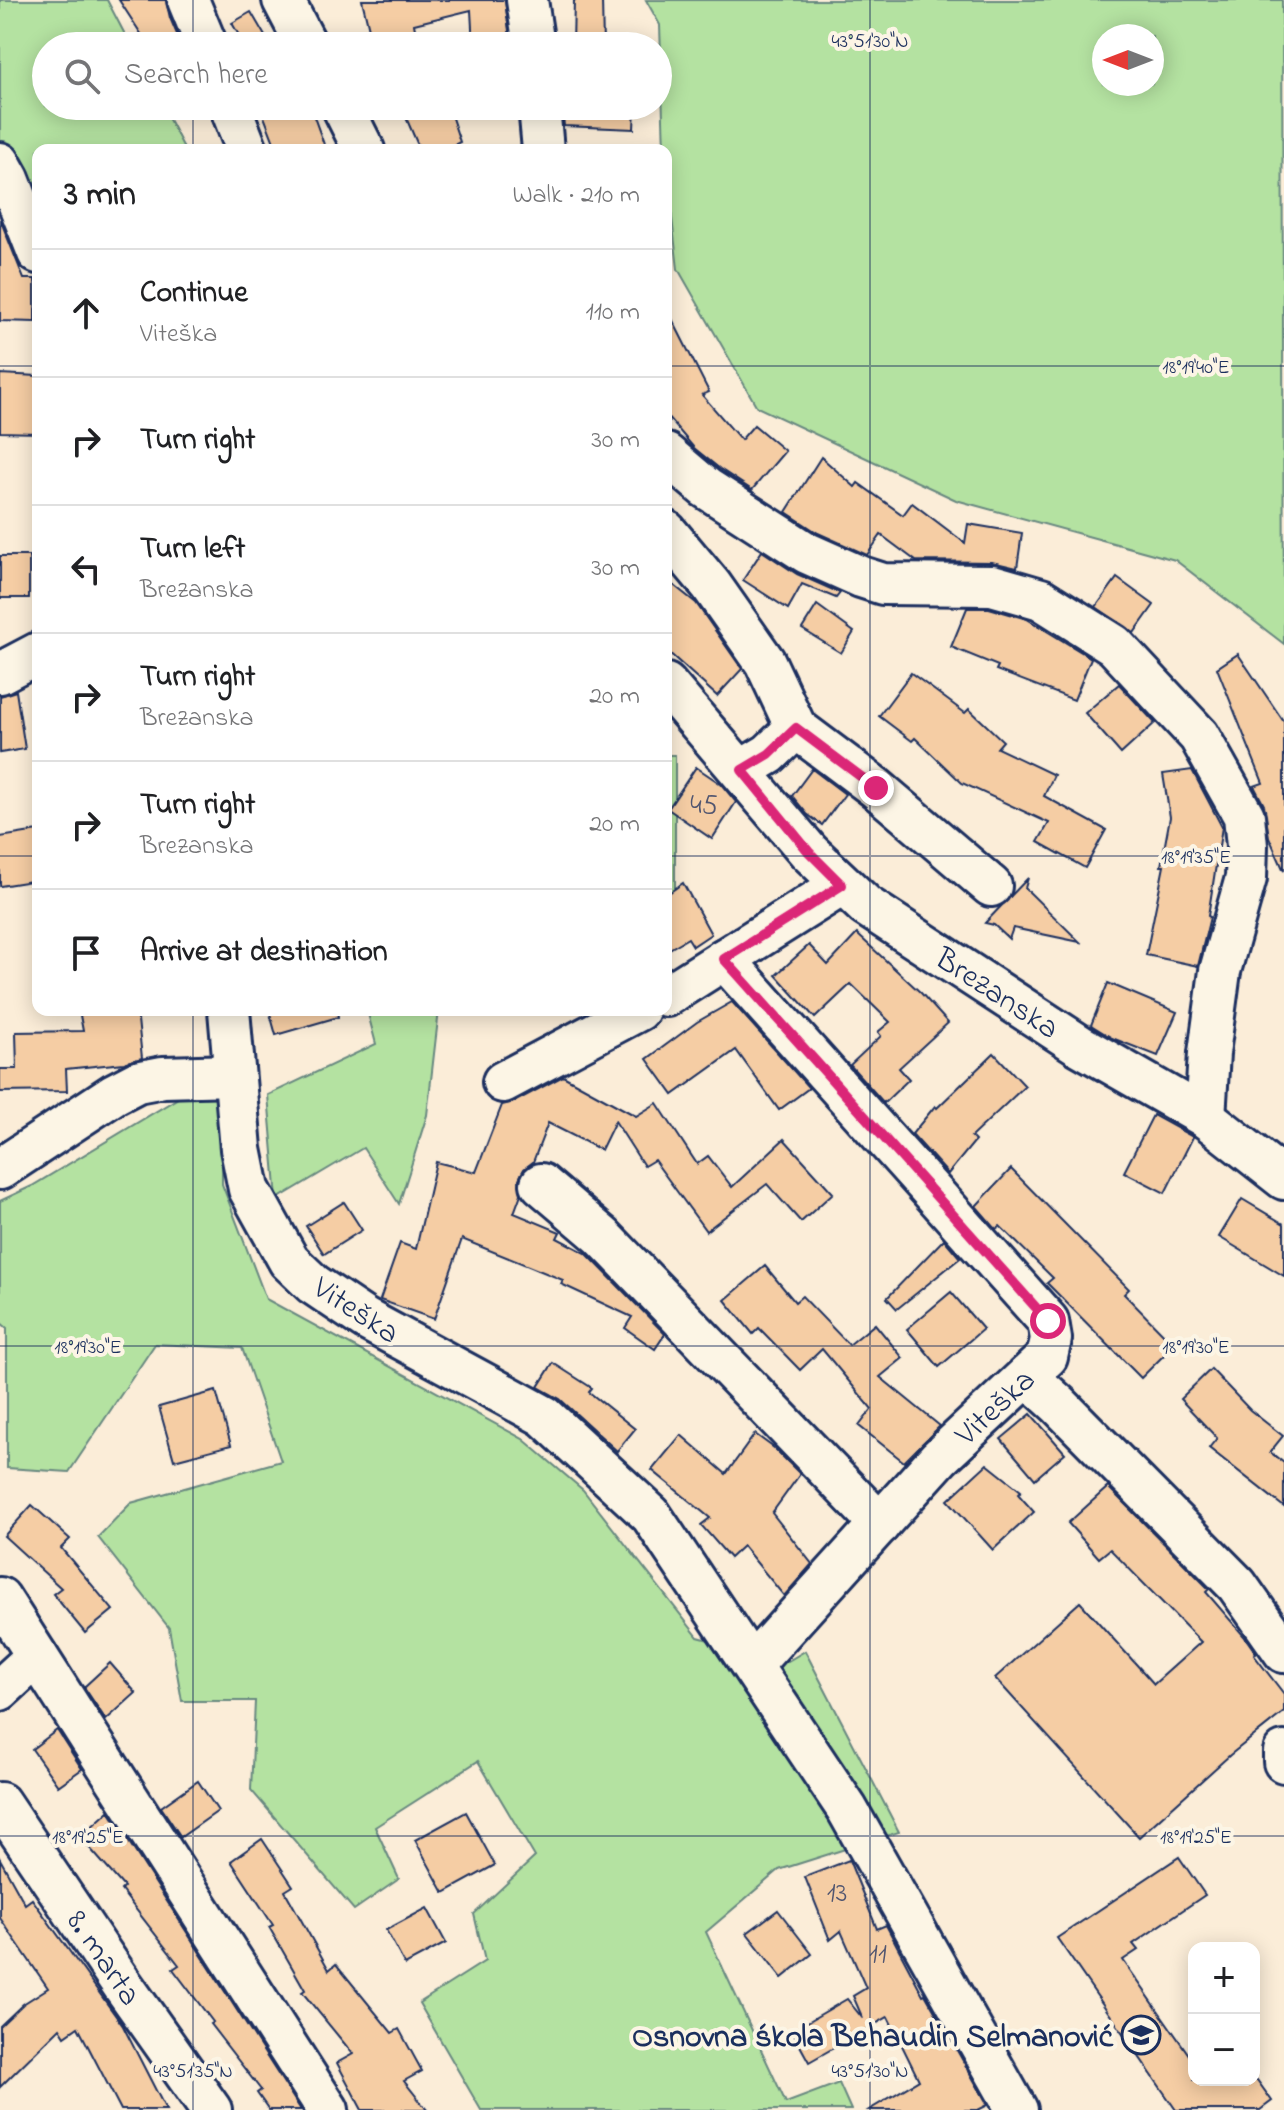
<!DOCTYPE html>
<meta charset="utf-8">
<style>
:root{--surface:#fff;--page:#f6f6f6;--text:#202124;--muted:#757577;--line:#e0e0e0}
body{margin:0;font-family:"Indie Flower",sans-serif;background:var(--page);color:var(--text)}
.controls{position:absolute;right:24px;bottom:24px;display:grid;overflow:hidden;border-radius:16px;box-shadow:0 4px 20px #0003}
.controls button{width:72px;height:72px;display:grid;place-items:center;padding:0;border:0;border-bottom:2px solid var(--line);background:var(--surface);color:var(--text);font:40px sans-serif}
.compass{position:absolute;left:1092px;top:24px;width:72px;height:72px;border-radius:50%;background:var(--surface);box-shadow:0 4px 20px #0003;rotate:270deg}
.stop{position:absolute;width:24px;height:24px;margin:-18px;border:6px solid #db2777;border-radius:50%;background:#fff}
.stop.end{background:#db2777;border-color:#fff;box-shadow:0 2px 8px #0008}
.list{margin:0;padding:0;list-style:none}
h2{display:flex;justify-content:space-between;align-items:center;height:104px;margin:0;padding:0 32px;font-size:34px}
h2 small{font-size:26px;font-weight:400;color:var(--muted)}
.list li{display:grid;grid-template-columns:52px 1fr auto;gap:24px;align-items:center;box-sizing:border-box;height:128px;padding:0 32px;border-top:2px solid var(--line)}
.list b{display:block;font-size:30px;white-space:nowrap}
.list p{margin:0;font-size:26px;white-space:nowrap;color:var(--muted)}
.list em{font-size:26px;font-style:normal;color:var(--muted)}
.icon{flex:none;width:44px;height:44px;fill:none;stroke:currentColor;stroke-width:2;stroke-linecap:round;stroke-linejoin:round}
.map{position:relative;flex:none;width:1284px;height:2110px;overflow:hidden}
.search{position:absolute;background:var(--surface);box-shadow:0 4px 20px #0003;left:32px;top:32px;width:640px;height:88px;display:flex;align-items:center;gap:20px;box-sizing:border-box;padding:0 28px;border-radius:44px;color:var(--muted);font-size:30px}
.panel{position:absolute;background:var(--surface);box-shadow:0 4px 20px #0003;left:32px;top:144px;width:640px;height:872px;border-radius:16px}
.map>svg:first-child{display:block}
</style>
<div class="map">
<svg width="1284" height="2110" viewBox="0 0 1284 2110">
<rect width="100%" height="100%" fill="#fbedd8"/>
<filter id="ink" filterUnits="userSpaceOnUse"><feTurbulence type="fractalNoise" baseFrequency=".0125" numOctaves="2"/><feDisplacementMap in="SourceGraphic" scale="16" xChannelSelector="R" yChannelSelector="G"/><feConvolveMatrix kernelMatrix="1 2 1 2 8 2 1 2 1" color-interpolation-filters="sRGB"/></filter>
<g filter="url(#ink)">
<g fill="#b4e2a1" stroke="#688880" stroke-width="2" fill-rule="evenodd">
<polygon points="0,0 107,0 131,46 46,46 46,106 162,106 185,150 38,150 38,231 0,148"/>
<path d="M 646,0 L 1282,0 L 1284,644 L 1175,560 L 956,500 L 757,407 L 678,269 L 664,150 L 660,25 ZM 1152,36 L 1152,84 L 1104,84 L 1104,36 Z"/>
<polygon points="666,755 675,755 675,896 666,899"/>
<polygon points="367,1010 439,1010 427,1115 399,1204 363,1148 277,1199 268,1095 376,1044"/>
<polygon points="222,1088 222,1184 266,1299 523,1439 583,1490 698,1637 788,1661 805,1651 899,1832 779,1870 706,1932 786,2103 839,2083 851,2110 481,2110 419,2003 485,1961 474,1914 535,1857 478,1761 375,1827 399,1879 354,1910 251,1790 255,1701 182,1701 169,1628 98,1537 131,1503 281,1461 242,1348 155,1344 69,1472 7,1468 7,1328 0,1322 0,1201 32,1186 180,1097"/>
</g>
<g fill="#f5cda4" stroke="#1b2f5e" stroke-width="2">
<polygon points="119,0 166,0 170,18 182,46 149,46"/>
<polygon points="362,0 505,0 511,46 473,46 471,10 414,24 418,46 373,46"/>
<polygon points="574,0 602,0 603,46 573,46"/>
<polygon points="251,12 265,36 245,46 232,23"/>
<polygon points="260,106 310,106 326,150 277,150"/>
<polygon points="401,106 448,106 460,142 444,150 420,150"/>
<polygon points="562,106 635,106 634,129 564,126"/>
<polygon points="0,219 24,279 35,279 35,322 0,321"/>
<polygon points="666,307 709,392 702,395 741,440 754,425 785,451 752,490 720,469 694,448 666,415"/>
<polygon points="0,374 38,376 38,433 0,432"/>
<polygon points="821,457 855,487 858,483 903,515 912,503 965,543 968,524 1022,533 1017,568 992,562 916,561 881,535 867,555 818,533 786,512"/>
<polygon points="762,551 797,574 840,593 836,598 802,584 788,609 743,580"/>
<rect x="0" y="556" width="29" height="42"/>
<polygon points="1117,578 1154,605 1134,633 1096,607"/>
<polygon points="666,579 696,603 742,669 717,696 666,650"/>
<polygon points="817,605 854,632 841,653 802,629"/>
<polygon points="967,608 989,608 1027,619 1091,658 1074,700 996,670 998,666 951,647"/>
<polygon points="1238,654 1284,722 1284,871 1269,837 1264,805 1254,786 1263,783 1217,668"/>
<polygon points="911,673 965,713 969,709 1003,741 997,748 1054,775 1044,796 1106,830 1085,868 1038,842 1049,823 962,783 915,738 912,741 879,716"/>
<polygon points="1119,684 1155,723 1121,754 1085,713"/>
<polygon points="16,691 25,749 0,753 0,696"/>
<polygon points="696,767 721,784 736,802 712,839 668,809"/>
<polygon points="812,769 845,794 822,825 807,814 792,796"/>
<polygon points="1192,770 1222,827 1208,916 1210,917 1198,966 1146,955 1164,866 1161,866 1170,817 1163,774"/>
<polygon points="38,831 38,880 0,886 0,837"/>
<polygon points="1028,878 1025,888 1080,942 1013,928 1009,939 994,925 985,923"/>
<polygon points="683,883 711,934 693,946 688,938 666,951 666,895"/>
<polygon points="857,934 921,993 948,1023 899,1068 909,1079 884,1103 850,1065 881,1036 878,1032 890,1022 851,984 815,1018 776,975 809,945 828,965"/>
<polygon points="1108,983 1177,1012 1158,1056 1112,1038 1091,1025"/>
<polygon points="732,1002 809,1088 779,1110 736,1050 673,1095 647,1059 697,1022"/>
<polygon points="79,1010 137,1010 142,1058 124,1063 66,1069 67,1091 0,1092 0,1069 17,1069 16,1032 83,1031"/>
<polygon points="269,1010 337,1010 338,1017 276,1035"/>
<polygon points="994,1053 1025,1086 971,1137 975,1141 948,1174 912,1134 935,1106 937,1108"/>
<polygon points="563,1076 636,1116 657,1103 697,1164 708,1156 732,1187 784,1139 833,1193 801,1222 767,1184 706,1231 654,1160 644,1166 615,1121 601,1150 548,1123 533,1162 524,1169 519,1179 521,1194 514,1213 560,1232 557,1238 586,1253 665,1334 655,1349 625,1328 632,1317 561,1284 563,1280 462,1239 434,1319 380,1300 400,1243 416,1249 436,1162 476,1172 502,1105 514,1102"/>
<polygon points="1153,1115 1193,1137 1165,1193 1124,1172"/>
<polygon points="1011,1169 1129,1289 1124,1294 1174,1345 1141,1378 1047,1283 1053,1278 1000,1226 996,1229 976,1206"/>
<polygon points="1242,1199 1284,1224 1284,1276 1219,1237"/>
<polygon points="344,1202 362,1230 324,1254 306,1226"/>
<polygon points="944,1239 960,1258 897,1309 887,1298"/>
<polygon points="765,1266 795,1302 802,1296 849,1345 875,1324 903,1358 880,1377 940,1426 904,1462 859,1426 872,1409 822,1349 800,1370 759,1328 753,1334 725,1300"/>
<polygon points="951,1292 983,1329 939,1367 907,1329"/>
<polygon points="553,1363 592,1388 589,1392 635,1429 617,1451 560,1399 538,1387"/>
<polygon points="1211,1369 1250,1410 1283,1436 1270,1452 1284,1463 1284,1507 1209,1448 1217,1438 1180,1399"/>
<polygon points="216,1391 231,1445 174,1460 159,1407"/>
<polygon points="1031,1414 1065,1453 1035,1479 1001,1439"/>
<polygon points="755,1434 774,1448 800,1474 772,1513 812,1564 784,1596 743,1546 730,1558 701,1525 710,1518 652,1470 681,1435 726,1474"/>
<polygon points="987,1464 1021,1491 1018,1494 1034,1512 993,1550 948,1500"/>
<polygon points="1108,1487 1209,1589 1206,1592 1244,1636 1256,1653 1254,1655 1284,1694 1284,1712 1230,1755 1139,1837 995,1678 1080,1602 1154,1684 1201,1642 1110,1549 1099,1558 1068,1523"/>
<polygon points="32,1505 70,1539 61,1548 113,1610 85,1633 53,1594 61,1588 4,1536"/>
<polygon points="110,1663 136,1693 106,1720 84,1687"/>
<polygon points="57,1730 82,1769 58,1786 32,1749"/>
<polygon points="198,1781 218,1811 181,1837 161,1807"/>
<polygon points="109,1811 301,2110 269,2110 257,2093 261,2090 210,2024 213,2022 173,1969 179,1965 121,1890 124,1887 80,1837"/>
<polygon points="466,1812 495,1865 444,1893 415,1840"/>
<polygon points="262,1839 293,1886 285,1891 329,1970 336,1964 392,2033 399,2029 422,2071 404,2081 427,2110 362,2110 337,2063 353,2054 302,1992 305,1990 269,1927 273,1925 231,1861"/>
<polygon points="1179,1857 1205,1895 1133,1944 1138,1950 1123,1960 1194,2062 1194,2080 1257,2080 1272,2101 1260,2110 1176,2110 1057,1938"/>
<polygon points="0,1859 25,1904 32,1899 123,2026 166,2110 121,2110 78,2027 65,2036 60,2028 0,2087 0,2026 23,2004 48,1988 0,1918"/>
<polygon points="849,1860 877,1929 886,1925 923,1995 925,1994 988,2105 978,2110 869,2110 919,2080 888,2017 809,2062 792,2031 847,1999 863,2019 853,1996 866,1988 841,1931 830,1940 805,1877"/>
<polygon points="427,1908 446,1943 405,1965 386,1930"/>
<polygon points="778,1910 812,1954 782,1978 747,1933"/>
</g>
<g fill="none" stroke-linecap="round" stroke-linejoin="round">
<defs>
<g id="minor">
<polyline points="188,0 207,46"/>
<polyline points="283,0 307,46"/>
<polyline points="527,0 534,46"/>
<polyline points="230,106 247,150"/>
<polyline points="342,106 364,150"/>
<polyline points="539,106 543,150"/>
<polyline points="0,163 9,179 38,253"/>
<polyline points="666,454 706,488 807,553 861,577 883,584 992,585 1041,599 1114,645 1199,736 1244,816 1247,846 1246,878 1220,971 1209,1053 1205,1117"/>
<polyline points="666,531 711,585 765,662 796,728 769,754 742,770"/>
<polyline points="0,673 38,653"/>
<polyline points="666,684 809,852 866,906 1079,1045 1205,1117 1284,1179"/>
<polyline points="796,728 876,788 991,886"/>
<polyline points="724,959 1048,1321 1051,1339 1047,1357 939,1458 752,1665"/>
<polyline points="666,996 842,885"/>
<polyline points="229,1010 241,1149 249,1189 289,1261 313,1284 365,1319 544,1416 651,1515 847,1809 1017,2110"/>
<polyline points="503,1082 639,1010"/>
<polyline points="0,1169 114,1094 137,1082 163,1077 234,1075"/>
<polyline points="541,1184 602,1236 880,1524"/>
<polyline points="1027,1376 1059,1405 1237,1585 1284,1652"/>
<polyline points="0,1598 328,2110"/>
<polyline points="0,1690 37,1656"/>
<polyline points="1284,1752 1284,1762"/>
<polyline points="0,1803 124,1987 211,2110"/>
</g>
</defs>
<use href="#minor" stroke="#1b2f5e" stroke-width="46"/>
<use href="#minor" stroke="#fcf5e5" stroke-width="40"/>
</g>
</g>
<g fill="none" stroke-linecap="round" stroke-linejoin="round" filter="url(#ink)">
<polyline stroke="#db2777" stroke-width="10" points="876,788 796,728 769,754 742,770 809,852 842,885 724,959 1048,1321"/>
</g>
<path fill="none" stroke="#1b2f5e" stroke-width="2" stroke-opacity="0.45" d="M 193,0 L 193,46M 870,0 L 870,2110M 193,106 L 193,150M 0,366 L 38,366M 666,366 L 1284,366M 0,856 L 38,856M 666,856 L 1284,856M 193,1010 L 193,2110M 0,1346 L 1284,1346M 0,1836 L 1284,1836"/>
<defs>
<symbol id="school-ring" viewBox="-11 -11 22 22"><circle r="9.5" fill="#fcf5e5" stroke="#1b2f5e" stroke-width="1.5"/><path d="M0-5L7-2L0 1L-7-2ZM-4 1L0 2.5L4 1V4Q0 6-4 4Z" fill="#1b2f5e"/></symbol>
</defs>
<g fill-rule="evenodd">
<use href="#school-ring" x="1119" y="2013" width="44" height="44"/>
</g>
<g text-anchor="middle" stroke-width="8" stroke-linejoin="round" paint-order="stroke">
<g font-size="28" fill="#525670">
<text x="704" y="813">45</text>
<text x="837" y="1901">13</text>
<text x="878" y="1962">11</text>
</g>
<g font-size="32" fill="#1b2f5e" stroke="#fcf5e5">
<text transform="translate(998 992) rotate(33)" y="11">Brezanska</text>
<text transform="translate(357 1309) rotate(33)" y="11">Viteška</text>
<text transform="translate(994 1406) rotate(-43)" y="11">Viteška</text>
<text transform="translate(105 1957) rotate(56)" y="11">8. marta</text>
</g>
<g font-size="32" font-weight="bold" fill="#1b2f5e" stroke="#fcf5e5" text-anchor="end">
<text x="1113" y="2046">Osnovna śkola Behaudin Selmanović</text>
</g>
</g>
<g font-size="20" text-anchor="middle" fill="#1b2f5e" stroke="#fcf5e5" stroke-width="8" stroke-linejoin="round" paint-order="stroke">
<text x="870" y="47">43°51'30"N</text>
<text x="1196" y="373">18°19'40"E</text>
<text x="1196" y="863">18°19'35"E</text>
<text x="1196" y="1353">18°19'30"E</text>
<text x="88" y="1353">18°19'30"E</text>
<text x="1196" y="1843">18°19'25"E</text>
<text x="88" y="1843">18°19'25"E</text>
<text x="193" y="2077">43°51'35"N</text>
<text x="870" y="2077">43°51'30"N</text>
</g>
</svg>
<div class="controls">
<button>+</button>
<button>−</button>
</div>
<svg class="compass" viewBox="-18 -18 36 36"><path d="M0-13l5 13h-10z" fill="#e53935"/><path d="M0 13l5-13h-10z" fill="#757577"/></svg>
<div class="stop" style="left:1048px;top:1321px"></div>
<div class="stop end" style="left:876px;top:788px"></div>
<div class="search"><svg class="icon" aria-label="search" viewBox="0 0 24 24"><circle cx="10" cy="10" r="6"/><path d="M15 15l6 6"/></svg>Search here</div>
<section class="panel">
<h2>3 min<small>Walk · 210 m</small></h2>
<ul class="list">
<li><svg class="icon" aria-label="ahead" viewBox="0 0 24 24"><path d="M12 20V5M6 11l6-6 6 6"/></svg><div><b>Continue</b><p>Viteška</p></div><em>110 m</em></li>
<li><svg class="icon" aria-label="right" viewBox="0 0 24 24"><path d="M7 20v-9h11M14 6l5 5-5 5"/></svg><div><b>Turn right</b></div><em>30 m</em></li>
<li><svg class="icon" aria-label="left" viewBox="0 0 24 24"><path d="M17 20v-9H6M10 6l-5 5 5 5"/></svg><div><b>Turn left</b><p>Brezanska</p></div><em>30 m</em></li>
<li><svg class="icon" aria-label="right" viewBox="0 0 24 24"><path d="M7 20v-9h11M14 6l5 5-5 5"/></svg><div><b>Turn right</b><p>Brezanska</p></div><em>20 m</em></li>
<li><svg class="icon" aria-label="right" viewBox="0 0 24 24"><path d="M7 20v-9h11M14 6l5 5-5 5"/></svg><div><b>Turn right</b><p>Brezanska</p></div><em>20 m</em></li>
<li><svg class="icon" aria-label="arrive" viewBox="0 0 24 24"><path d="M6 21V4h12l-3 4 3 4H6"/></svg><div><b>Arrive at destination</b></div></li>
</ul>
</section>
</div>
